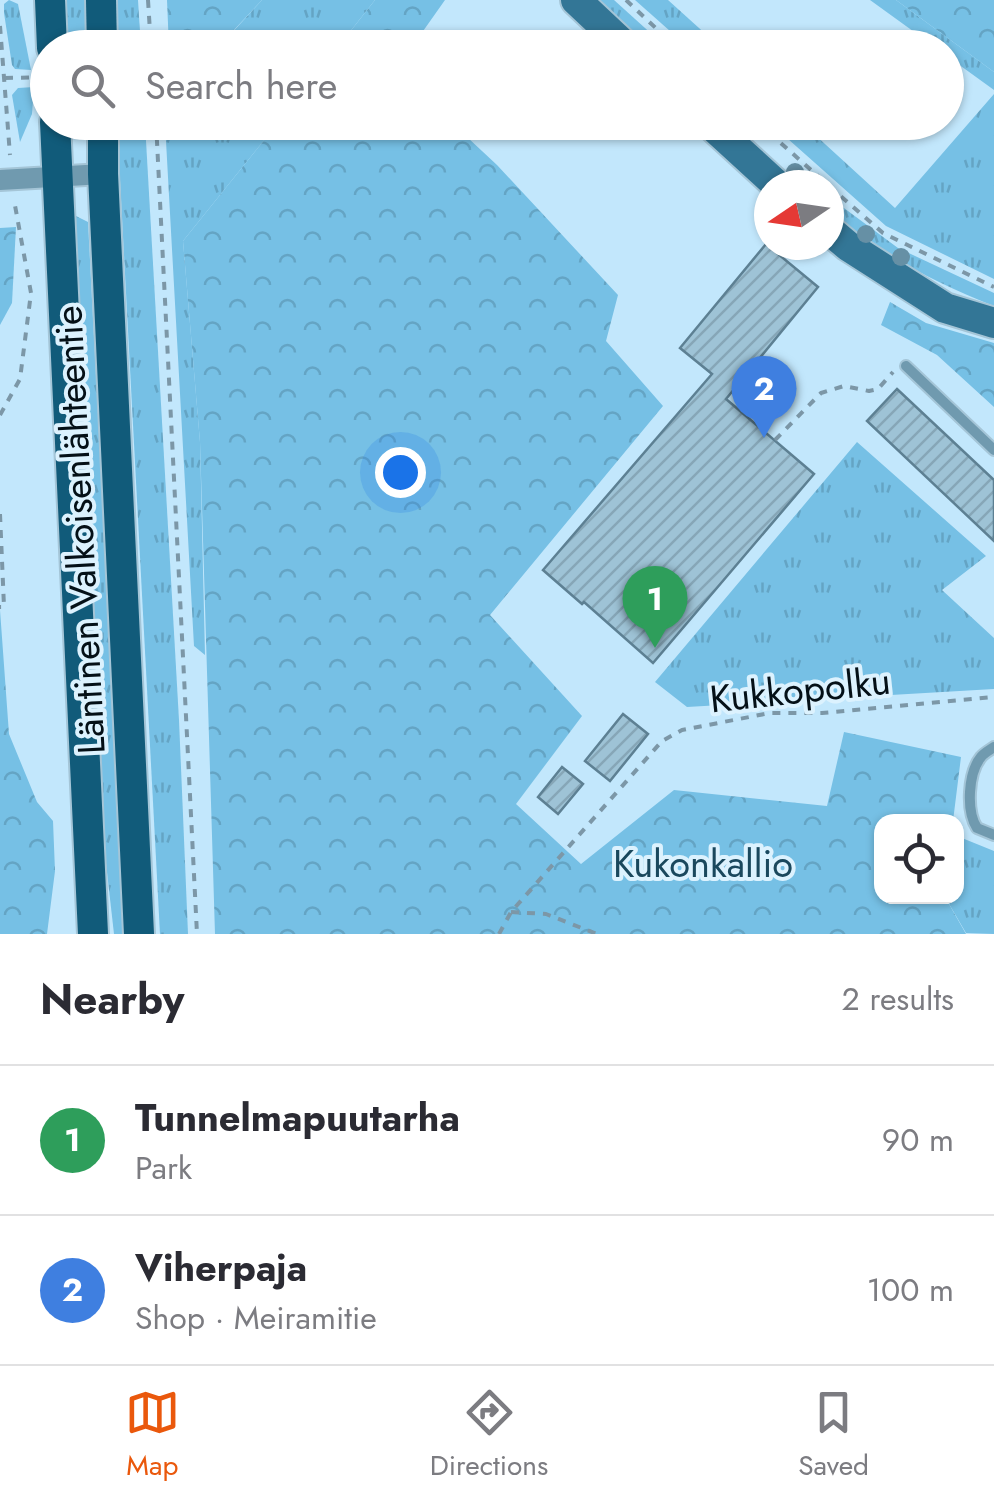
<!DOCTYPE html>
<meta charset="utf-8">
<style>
:root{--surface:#fff;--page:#f7f7f7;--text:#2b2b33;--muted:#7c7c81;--line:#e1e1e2;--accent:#ea580c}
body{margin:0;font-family:Jost,sans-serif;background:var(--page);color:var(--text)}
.controls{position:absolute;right:30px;bottom:30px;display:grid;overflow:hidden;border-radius:20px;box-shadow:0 2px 8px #0004}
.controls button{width:90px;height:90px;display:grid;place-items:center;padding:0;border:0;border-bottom:2px solid var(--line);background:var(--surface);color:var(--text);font:50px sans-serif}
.compass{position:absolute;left:754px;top:170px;width:90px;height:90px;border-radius:50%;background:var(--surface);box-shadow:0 2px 8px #0004;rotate:257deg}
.you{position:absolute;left:400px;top:472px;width:35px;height:35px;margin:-25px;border:8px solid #fff;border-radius:50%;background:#1a73e8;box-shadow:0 0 0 15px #1a73e833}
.badge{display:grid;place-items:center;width:65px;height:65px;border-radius:50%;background:var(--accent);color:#fff;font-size:32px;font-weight:700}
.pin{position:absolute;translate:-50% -82px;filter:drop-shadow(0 2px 5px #0008)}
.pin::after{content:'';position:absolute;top:52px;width:35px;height:30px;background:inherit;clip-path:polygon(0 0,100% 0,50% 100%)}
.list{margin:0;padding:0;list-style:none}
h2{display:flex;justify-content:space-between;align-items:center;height:130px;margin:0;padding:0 40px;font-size:42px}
h2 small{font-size:32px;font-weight:400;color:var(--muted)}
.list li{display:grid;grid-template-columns:65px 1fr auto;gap:30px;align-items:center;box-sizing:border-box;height:150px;padding:0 40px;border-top:2px solid var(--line)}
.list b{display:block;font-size:38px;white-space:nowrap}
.list p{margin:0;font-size:32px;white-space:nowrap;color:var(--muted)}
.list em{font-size:32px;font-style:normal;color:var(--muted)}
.icon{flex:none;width:55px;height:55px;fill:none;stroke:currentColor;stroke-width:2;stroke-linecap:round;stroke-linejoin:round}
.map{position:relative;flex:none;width:994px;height:934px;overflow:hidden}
.search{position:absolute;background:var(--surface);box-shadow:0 2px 8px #0004;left:30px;right:30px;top:30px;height:110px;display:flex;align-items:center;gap:25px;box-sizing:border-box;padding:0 35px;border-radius:55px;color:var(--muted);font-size:38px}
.sheet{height:430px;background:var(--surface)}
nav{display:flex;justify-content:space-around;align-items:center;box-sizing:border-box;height:140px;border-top:2px solid var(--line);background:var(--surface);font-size:28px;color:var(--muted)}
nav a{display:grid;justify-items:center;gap:5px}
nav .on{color:var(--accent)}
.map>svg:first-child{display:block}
</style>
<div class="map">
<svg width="994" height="934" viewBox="0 0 994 934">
<defs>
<pattern id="grass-tufts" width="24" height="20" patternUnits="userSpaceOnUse" patternTransform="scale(2.5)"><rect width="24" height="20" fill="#76c0e5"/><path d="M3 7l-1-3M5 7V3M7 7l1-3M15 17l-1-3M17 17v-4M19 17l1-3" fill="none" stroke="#64a4c4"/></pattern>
<pattern id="forest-crowns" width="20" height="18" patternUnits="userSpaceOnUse" patternTransform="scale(2.5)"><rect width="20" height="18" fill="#76c0e5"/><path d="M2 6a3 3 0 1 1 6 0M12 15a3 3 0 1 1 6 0" fill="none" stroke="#64a4c4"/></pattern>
<pattern id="building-hatch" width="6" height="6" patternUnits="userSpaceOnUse" patternTransform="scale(2.5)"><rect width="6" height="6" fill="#9ec3d6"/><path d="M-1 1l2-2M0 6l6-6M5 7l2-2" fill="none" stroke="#86a6b7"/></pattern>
</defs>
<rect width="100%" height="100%" fill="#c2e7fc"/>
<g fill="url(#grass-tufts)">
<polygon points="9,0 18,4 31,70 15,69 12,65 4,13 4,4"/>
<polygon points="62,0 88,0 89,47 63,47"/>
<polygon points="114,0 138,0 141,47 116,47"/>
<polygon points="262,0 375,0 338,47 218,48"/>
<polygon points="596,0 614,0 666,47 649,47"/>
<polygon points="635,0 668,0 720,47 688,47"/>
<polygon points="870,0 896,0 994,72 994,90 947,56 946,48 935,47"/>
<polygon points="34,87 32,114 20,142 12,95 18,88"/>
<polygon points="994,94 994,279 886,226 770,123 802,123 895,208"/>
<polygon points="117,123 145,123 179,720 188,934 160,934"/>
<polygon points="165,123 278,123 183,241 200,442 205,655 194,646"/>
<path d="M 829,197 L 898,248 L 994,293 L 994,306 C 934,283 878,252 829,210 Z"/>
<polygon points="76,216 88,222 125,934 114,934 103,837 72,220"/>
<polygon points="857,442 986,556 942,590 994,638 994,689 687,707 655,682"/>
<polygon points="957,836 994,851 994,934 966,933 945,897 956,896"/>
</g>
<g fill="url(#forest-crowns)">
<polygon points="167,0 262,0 218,47 169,48"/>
<polygon points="375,0 445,0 421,34 418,47 338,47"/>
<polygon points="896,0 994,0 994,72"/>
<polygon points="278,123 452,123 497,165 618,295 606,341 663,406 490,615 582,716 516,804 581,864 674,790 827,806 844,732 961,757 953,821 882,822 882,896 945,897 966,934 215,934 200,442 183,241"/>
<polygon points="16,227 12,303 0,325 0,228"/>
<polygon points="890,302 926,323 994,343 994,407 937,355 881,325"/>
<polygon points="0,610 9,734 37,802 53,821 55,871 47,934 0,934"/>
</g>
<g fill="url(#building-hatch)" stroke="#5d8093" stroke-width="2.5">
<polygon points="766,244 818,287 726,399 814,474 653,663 584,602 582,604 543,570 712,374 680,348"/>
<polygon points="897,389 994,480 994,541 867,421"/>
<polygon points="623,714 648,734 610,781 585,761"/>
<polygon points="562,767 583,784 558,814 538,797"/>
</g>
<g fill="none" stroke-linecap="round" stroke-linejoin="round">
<defs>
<g id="lane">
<polyline points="906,366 994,450"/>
<path d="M 994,747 C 990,750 984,753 981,757 C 968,773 966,811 977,828 L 994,835"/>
</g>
<polyline id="street" points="0,180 103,174"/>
<g id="secondary">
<polyline points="576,0 627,48"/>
<polyline points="708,122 777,185"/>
<polyline points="829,230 848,246 945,308 994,323"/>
</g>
<g id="primary">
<polyline points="50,0 52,48"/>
<polyline points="101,0 102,48"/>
<polyline points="55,122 93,934"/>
<polyline points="103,122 103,174 139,934"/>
</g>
</defs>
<use href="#lane" stroke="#a4c5d7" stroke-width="14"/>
<use href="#street" stroke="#a4c5d7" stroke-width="24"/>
<use href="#secondary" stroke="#a4c5d7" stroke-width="34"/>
<use href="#primary" stroke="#a4c5d7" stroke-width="34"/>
<g stroke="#7c97a7" stroke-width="4" stroke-dasharray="8 8" stroke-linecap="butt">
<polyline points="148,0 151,48"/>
<polyline points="626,0 677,48"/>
<polyline points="0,26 10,155"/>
<polyline points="5,78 48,77"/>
<polyline points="156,122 197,934"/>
<polyline points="757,122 828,185"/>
<polyline points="829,186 883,233 994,287"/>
<polyline points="0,415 20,379 31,293 14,200"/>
<polyline points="775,440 821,393 844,386 869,391 878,389 893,372"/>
<polyline points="0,514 4,607 0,607"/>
<polyline points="511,912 546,914 597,934"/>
<polyline points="499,934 511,912 662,741 682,730 770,713 822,713 994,697"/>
</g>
<use href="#lane" stroke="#709aaf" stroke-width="10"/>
<use href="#street" stroke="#709aaf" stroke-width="20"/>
<use href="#secondary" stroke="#337696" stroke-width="30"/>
<use href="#primary" stroke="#115b7a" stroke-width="30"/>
</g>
<g fill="#6690a5">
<circle cx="795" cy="172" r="9"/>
<circle cx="866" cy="234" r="9"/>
<circle cx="901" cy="257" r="9"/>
</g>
<g text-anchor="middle" stroke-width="8" stroke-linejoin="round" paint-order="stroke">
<g font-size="38" fill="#041017" stroke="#dcf2fe">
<text transform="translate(80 530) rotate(-93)" y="13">Läntinen Valkoisenlähteentie</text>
<text transform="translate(800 690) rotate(-6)" y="13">Kukkopolku</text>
</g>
<g font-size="38" fill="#1a485d" stroke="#dcf2fe">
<text x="703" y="877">Kukonkallio</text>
</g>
</g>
</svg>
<div class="controls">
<button><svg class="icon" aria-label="locate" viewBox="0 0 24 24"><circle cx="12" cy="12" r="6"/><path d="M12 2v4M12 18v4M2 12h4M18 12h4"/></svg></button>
</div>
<svg class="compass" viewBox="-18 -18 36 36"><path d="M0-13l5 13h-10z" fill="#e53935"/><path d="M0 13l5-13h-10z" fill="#7c7c81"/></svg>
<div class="you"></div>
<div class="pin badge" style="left:655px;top:648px;background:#2e9e5b">1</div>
<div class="pin badge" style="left:764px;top:438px;background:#3f7fe0">2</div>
<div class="search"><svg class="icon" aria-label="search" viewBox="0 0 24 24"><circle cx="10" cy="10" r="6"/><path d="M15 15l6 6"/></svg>Search here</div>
</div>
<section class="sheet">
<h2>Nearby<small>2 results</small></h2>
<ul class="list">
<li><span class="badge" style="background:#2e9e5b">1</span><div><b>Tunnelmapuutarha</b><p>Park</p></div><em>90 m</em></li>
<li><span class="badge" style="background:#3f7fe0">2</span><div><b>Viherpaja</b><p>Shop · Meiramitie</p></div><em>100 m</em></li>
</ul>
</section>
<nav>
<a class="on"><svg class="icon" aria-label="map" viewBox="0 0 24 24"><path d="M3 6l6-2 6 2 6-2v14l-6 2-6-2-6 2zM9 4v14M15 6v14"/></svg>Map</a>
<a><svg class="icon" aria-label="directions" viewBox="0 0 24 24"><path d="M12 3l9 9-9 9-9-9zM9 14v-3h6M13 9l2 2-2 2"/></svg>Directions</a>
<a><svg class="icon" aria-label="saved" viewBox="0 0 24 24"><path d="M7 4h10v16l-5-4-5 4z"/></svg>Saved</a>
</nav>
